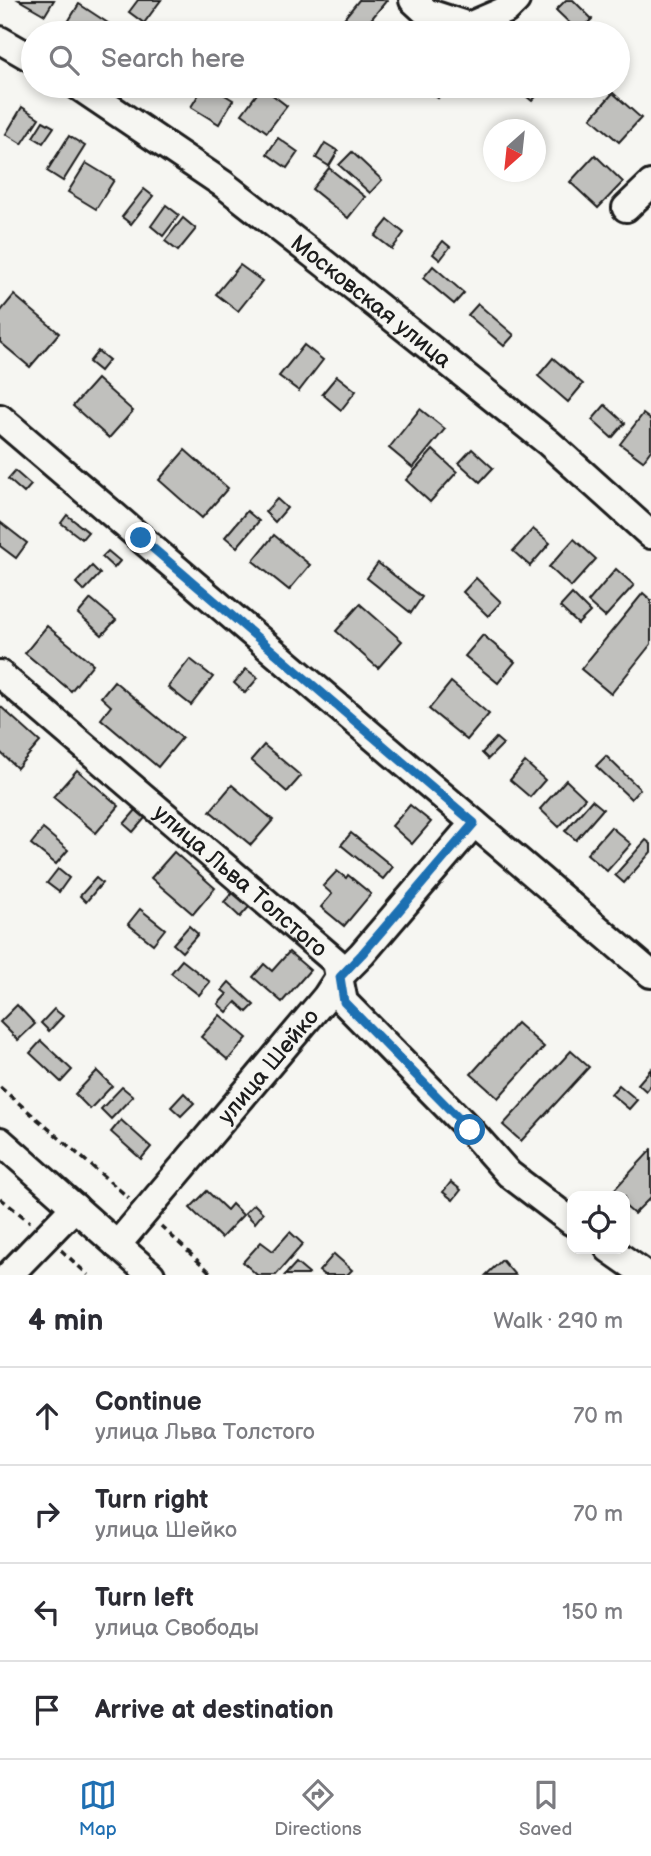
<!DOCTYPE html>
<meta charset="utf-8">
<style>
:root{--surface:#fff;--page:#f2f2f3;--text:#2b2b33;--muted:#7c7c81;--line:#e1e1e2;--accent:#1f6fb2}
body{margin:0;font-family:"Balsamiq Sans",sans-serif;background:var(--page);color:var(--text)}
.controls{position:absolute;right:21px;bottom:21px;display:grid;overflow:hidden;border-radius:14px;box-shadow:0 4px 10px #0003}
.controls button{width:63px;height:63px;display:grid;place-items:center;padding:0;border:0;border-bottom:2px solid var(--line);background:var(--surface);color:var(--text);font:35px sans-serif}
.compass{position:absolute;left:483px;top:119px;width:63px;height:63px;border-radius:50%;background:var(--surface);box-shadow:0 4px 10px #0003;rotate:207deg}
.stop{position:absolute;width:21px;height:21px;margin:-16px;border:5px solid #1f6fb2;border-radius:50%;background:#fff}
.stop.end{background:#1f6fb2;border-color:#fff;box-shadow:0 2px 7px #0008}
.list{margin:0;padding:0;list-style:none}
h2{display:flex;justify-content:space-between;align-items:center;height:91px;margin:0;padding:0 28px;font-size:30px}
h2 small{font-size:23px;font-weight:400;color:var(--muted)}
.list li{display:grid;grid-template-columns:46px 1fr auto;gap:21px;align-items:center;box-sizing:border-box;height:98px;padding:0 28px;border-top:2px solid var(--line)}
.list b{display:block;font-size:26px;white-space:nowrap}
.list p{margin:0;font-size:23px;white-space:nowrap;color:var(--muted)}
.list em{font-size:23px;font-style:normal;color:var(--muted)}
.icon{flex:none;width:38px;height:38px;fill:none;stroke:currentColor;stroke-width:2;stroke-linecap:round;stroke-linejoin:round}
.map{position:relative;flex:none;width:651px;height:1275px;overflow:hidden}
.search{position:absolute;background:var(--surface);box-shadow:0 4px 10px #0003;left:21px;right:21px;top:21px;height:77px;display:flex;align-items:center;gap:18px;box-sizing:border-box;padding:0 24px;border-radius:38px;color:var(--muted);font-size:26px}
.sheet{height:483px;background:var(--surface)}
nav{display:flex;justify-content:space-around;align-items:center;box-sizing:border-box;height:98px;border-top:2px solid var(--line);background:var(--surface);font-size:19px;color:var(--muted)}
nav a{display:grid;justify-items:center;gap:4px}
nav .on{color:var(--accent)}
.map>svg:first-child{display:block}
</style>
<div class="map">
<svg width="651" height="1275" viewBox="0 0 651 1275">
<rect width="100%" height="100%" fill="#f6f6f2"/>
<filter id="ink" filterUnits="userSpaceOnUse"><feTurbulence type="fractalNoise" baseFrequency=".0143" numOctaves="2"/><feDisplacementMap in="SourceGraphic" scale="14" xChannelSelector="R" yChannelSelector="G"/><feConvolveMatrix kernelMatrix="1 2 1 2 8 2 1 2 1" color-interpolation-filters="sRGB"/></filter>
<g filter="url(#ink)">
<g fill="#c0c0bd" stroke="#1c1c1c" stroke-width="2">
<polygon points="19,0 54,0 45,15"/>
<polygon points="138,0 161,0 144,23 129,12"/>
<polygon points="359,0 387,0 360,33 332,33"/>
<polygon points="566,0 573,0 592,19 579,32 556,10"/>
<polygon points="79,4 111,25 106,33 85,33 68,22"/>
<polygon points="204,86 210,86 233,100 219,124 191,107"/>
<polygon points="421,86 446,86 438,98"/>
<polygon points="526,86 546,86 532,101 521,92"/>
<polygon points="262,87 287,106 267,132 242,114"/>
<polygon points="613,93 641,118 619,142 591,118"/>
<polygon points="22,107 39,118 22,144 6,134"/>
<polygon points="43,121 54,127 43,143 33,137"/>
<polygon points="69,136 85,146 63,181 47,171"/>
<polygon points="278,138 298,152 287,168 267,154"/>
<polygon points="325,143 338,151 329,166 316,158"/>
<polygon points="352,152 382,180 370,193 339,165"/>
<polygon points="595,155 623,182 598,208 570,182"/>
<polygon points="86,163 114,180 96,209 68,192"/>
<polygon points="329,168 365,197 348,218 312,189"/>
<polygon points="144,189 153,196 131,224 122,217"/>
<polygon points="166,205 179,215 163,236 151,226"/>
<polygon points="183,218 196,229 178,251 165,241"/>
<polygon points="388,220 404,233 392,249 375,236"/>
<polygon points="443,241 450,247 440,260 433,254"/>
<polygon points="240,265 262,281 238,311 216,294"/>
<polygon points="433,266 464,293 454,304 423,278"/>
<polygon points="14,295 59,333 30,367 0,342 0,312"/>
<polygon points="478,304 514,335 504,346 468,315"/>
<polygon points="304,345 323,360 299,391 279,376"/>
<polygon points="98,351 109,360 100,371 89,362"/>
<polygon points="553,358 583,384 568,402 538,376"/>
<polygon points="337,376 356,391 341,410 322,394"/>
<polygon points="97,379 133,411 109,438 73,406"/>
<polygon points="605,405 625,423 612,438 592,420"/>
<polygon points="420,409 445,429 413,468 389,448"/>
<polygon points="643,414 651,420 651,450 643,461 620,444"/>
<polygon points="472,449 493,468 480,482 459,463"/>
<polygon points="185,450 228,488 202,518 159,480"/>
<polygon points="433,450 457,472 430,502 406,480"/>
<polygon points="15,471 31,485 24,493 8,479"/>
<polygon points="277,499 287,508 275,522 265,512"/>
<polygon points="247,511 259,521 237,547 225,537"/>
<polygon points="67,515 88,532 82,539 61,523"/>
<polygon points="0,522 27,543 16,558 0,546"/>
<polygon points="533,529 550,543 530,566 513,551"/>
<polygon points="274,535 310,565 289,590 253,561"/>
<polygon points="574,539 596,559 571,587 549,567"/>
<polygon points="108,551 120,561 114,568 102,557"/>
<polygon points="378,563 422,597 411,613 367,578"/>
<polygon points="92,566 100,574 84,591 76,583"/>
<polygon points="616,569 634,585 605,617 588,602"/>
<polygon points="476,578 501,602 488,616 463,592"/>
<polygon points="643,593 651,600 651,644 611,694 581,669"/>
<polygon points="572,594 590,612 578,624 560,607"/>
<polygon points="91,599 116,620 102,635 78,614"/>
<polygon points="360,604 402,641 378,668 336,631"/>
<polygon points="47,626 93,664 71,691 25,653"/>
<polygon points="483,635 515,662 498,683 465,656"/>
<polygon points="190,659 213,677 191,705 168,687"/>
<polygon points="246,669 258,678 245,693 234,683"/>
<polygon points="114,681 182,738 158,767 101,719 111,706 101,697"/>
<polygon points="451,682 489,714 467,740 429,709"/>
<polygon points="0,706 40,742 17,768 0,752"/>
<polygon points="496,738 503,744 488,759 482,753"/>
<polygon points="264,745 301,776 287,792 251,760"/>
<polygon points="606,756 640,789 631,799 596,766"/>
<polygon points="525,762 545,780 530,797 510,780"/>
<polygon points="77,770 119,806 96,833 53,797"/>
<polygon points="566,780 585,798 559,827 540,809"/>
<polygon points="232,785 273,820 251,845 210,811"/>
<polygon points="592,800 603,809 576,840 565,831"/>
<polygon points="410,805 431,822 412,844 392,826"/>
<polygon points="136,810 145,818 133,832 124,824"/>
<polygon points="611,827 631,844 607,871 587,854"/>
<polygon points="43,829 68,850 56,864 31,844"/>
<polygon points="351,833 393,867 383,879 341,845"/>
<polygon points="646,840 651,844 651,852 624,883 615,875"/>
<polygon points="174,852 215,888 193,914 151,878"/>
<polygon points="58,869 69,878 59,892 47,883"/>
<polygon points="337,871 346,878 348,875 371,894 344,926 321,907 332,894 323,886"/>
<polygon points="96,878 102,883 86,902 80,896"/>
<polygon points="233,892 249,907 240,917 224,902"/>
<polygon points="140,909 165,929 153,944 128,924"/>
<polygon points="189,926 198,934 182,952 173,944"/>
<polygon points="289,952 310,970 282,1002 253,977 264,964 272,971"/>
<polygon points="182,960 210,982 199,995 171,973"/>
<polygon points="229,982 254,1005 247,1012 236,1002 227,1012 218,1004 227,994 222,990"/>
<polygon points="17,1005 35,1024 18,1040 0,1022"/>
<polygon points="54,1009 63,1016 49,1031 41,1023"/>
<polygon points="220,1015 247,1038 228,1060 201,1037"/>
<polygon points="517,1023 544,1047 498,1098 471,1074"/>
<polygon points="41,1041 72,1070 61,1082 30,1053"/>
<polygon points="571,1051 589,1067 521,1141 503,1125"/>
<polygon points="651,1069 651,1085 646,1091 638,1084"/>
<polygon points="97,1071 112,1086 90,1109 75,1094"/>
<polygon points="619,1085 637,1100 629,1109 611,1094"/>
<polygon points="122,1087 133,1096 111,1119 101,1109"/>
<polygon points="184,1093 194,1103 181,1116 171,1107"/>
<polygon points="121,1120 151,1147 141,1159 111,1132"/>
<polygon points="651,1150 651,1197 634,1214 625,1206 625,1196 615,1196 611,1193"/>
<polygon points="451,1182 461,1190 453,1200 443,1192"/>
<polygon points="207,1191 227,1210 232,1204 243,1215 221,1238 190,1208"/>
<polygon points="254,1204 263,1213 255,1223 245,1213"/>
<polygon points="290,1232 303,1244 276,1275 257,1275 243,1262 261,1242 273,1251"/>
<polygon points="334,1254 352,1270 347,1275 324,1275 319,1271"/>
<polygon points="502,1260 515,1275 486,1275"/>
<polygon points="296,1263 309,1274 308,1275 285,1275"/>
</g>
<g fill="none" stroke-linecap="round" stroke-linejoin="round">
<defs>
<g id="minor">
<polyline points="413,0 426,12 469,26 506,10 516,0"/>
<polyline points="0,40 33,59"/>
<path id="s1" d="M 78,86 L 223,184 L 324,263 L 549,443 L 651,535"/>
<polyline points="626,208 651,184"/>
<polyline points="0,418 651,974"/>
<path id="s2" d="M 0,674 L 336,962 L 344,1002 L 470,1130 L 509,1174 L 572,1222"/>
<polyline points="0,1141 151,1275"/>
<path id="s3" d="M 117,1245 L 326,997 L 339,977 L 362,954 L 474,823"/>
<polyline points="609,1249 646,1275"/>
<polyline points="9,1275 75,1207"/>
</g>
</defs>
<use href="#minor" stroke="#1c1c1c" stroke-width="32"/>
<g stroke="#1c1c1c" stroke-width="3.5" stroke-dasharray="7 5" stroke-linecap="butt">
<polyline points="0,1087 129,1198"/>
<polyline points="0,1198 30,1222"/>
<polyline points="161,1226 213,1275"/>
<polyline points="61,1250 88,1275"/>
</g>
<use href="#minor" stroke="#f6f6f2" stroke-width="26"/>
</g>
</g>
<g fill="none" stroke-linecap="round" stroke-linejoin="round" filter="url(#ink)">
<polyline stroke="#1f6fb2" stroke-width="9" points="141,538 474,823 362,954 340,977 344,1002 470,1130"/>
</g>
<g text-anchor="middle" stroke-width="6" stroke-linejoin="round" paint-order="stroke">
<g font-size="23" fill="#1c1c1c" stroke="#f6f6f2">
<text dy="8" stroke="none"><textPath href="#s1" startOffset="364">Московская улица</textPath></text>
<text dy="8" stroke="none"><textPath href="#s2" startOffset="317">улица Льва Толстого</textPath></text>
<text dy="8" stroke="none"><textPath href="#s3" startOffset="234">улица Шейко</textPath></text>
</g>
</g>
</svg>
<div class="controls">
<button><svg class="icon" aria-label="locate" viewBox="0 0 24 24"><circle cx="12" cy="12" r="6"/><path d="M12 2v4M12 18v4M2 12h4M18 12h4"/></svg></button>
</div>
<svg class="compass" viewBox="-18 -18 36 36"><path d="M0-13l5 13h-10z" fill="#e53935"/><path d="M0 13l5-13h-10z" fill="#7c7c81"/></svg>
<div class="stop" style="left:470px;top:1130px"></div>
<div class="stop end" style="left:141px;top:538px"></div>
<div class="search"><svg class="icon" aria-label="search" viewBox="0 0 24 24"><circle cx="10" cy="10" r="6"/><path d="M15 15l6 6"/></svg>Search here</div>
</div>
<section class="sheet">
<h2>4 min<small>Walk · 290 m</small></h2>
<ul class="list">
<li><svg class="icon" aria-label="ahead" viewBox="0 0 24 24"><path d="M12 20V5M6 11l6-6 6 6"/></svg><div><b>Continue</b><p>улица Льва Толстого</p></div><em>70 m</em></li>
<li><svg class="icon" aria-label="right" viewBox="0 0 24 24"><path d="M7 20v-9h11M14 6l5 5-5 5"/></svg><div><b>Turn right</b><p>улица Шейко</p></div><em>70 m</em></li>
<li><svg class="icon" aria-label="left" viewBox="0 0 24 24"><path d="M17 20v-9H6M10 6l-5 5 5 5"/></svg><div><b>Turn left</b><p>улица Свободы</p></div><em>150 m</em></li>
<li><svg class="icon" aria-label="arrive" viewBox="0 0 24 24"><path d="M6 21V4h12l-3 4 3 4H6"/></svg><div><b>Arrive at destination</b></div></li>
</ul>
</section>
<nav>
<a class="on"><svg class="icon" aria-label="map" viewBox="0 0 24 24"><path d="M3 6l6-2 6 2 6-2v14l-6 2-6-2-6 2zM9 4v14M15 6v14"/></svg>Map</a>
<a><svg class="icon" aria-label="directions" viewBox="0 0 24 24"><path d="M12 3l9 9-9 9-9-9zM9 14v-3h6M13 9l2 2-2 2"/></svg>Directions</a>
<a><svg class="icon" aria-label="saved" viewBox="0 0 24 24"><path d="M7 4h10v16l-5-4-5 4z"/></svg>Saved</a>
</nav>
